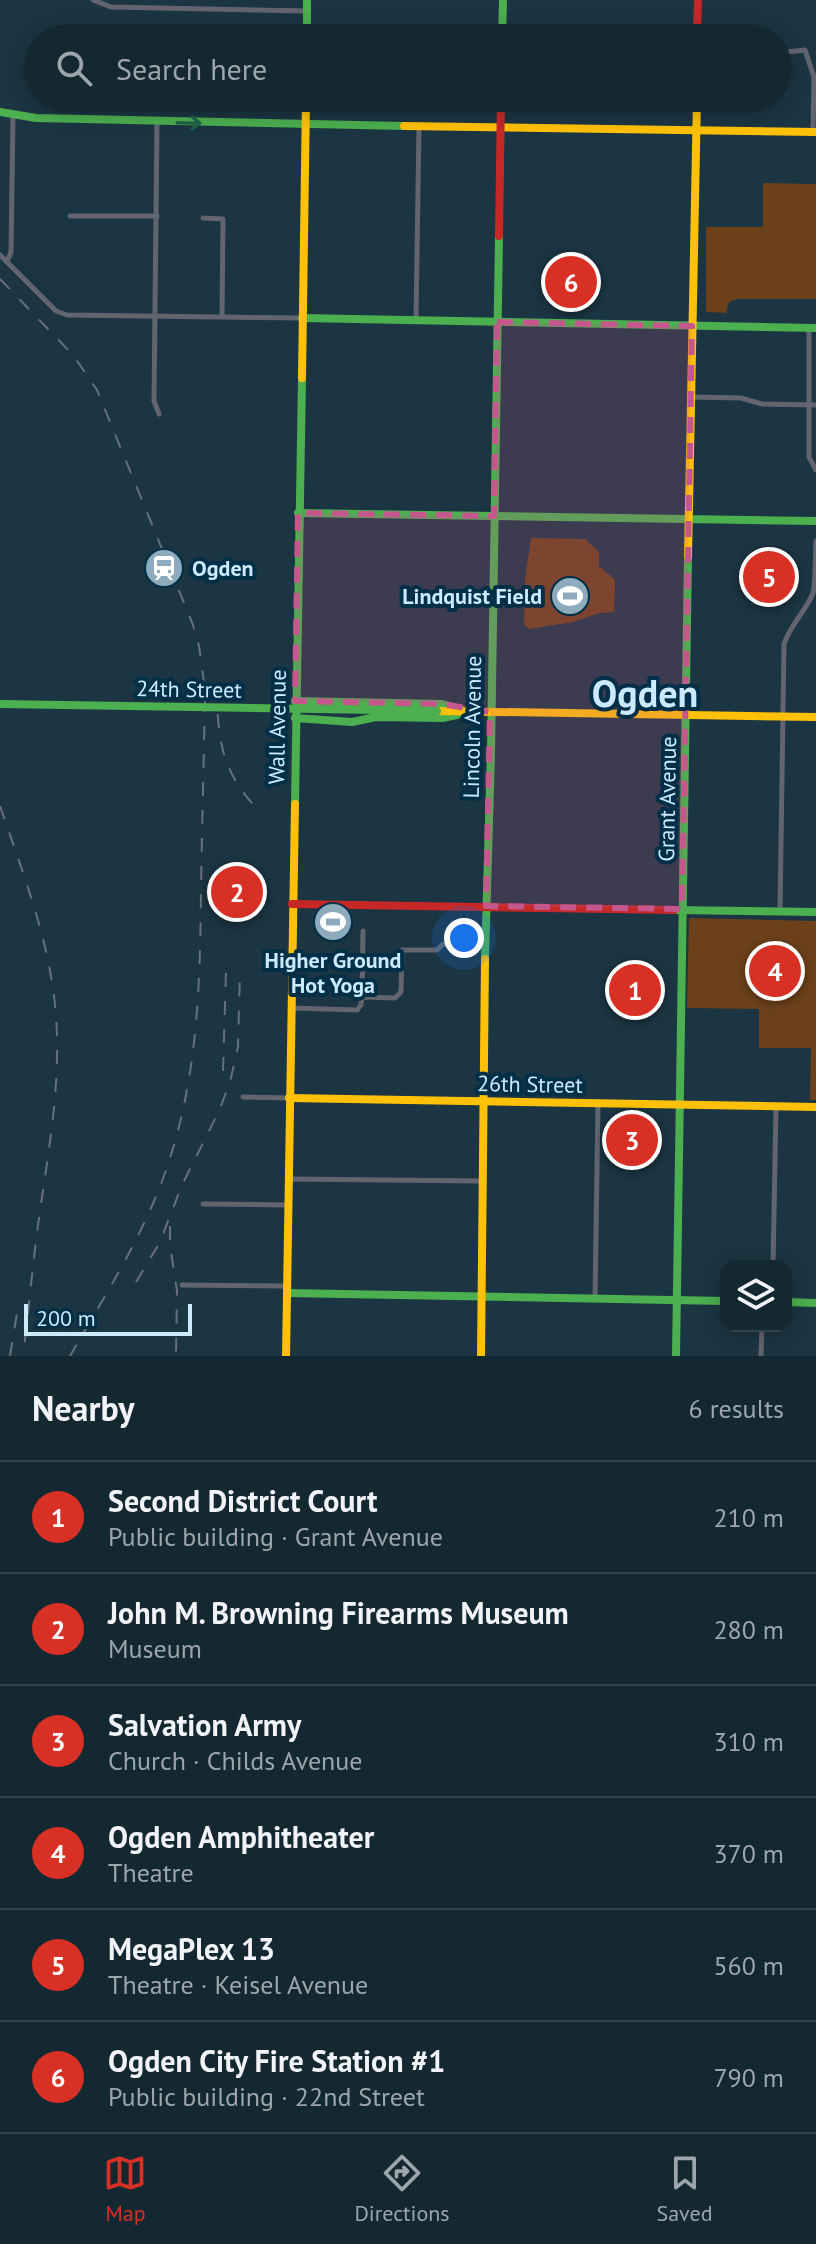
<!DOCTYPE html>
<meta charset="utf-8">
<style>
:root{--surface:#142832;--page:#21343e;--text:#f1f3f6;--muted:#9da6ac;--line:#33444d;--accent:#d93025}
body{margin:0;font-family:"PT Sans",sans-serif;background:var(--page);color:var(--text)}
.controls{position:absolute;right:24px;bottom:24px;display:grid;overflow:hidden;border-radius:16px;box-shadow:0 4px 20px #0003}
.controls button{width:72px;height:72px;display:grid;place-items:center;padding:0;border:0;border-bottom:2px solid var(--line);background:var(--surface);color:var(--text);font:40px sans-serif}
.scale{position:absolute;left:24px;bottom:20px;width:168px;box-sizing:border-box;padding-left:8px;border:4px solid #cbeaff;border-top:0;font-size:22px;line-height:28px;white-space:nowrap;color:#cbeaff;-webkit-text-stroke:6px #002f47;paint-order:stroke}
.you{position:absolute;left:464px;top:938px;width:28px;height:28px;margin:-20px;border:6px solid #fff;border-radius:50%;background:#1a73e8;box-shadow:0 0 0 12px #1a73e833}
.badge{display:grid;place-items:center;width:52px;height:52px;border-radius:50%;background:var(--accent);color:#fff;font-size:26px;font-weight:700}
.pin{position:absolute;translate:-50% -50%;border:4px solid #fff;box-shadow:0 2px 8px #0006}
.list{margin:0;padding:0;list-style:none}
h2{display:flex;justify-content:space-between;align-items:center;height:104px;margin:0;padding:0 32px;font-size:34px}
h2 small{font-size:26px;font-weight:400;color:var(--muted)}
.list li{display:grid;grid-template-columns:52px 1fr auto;gap:24px;align-items:center;box-sizing:border-box;height:112px;padding:0 32px;border-top:2px solid var(--line)}
.list b{display:block;font-size:30px;white-space:nowrap}
.list p{margin:0;font-size:26px;white-space:nowrap;color:var(--muted)}
.list em{font-size:26px;font-style:normal;color:var(--muted)}
.icon{flex:none;width:44px;height:44px;fill:none;stroke:currentColor;stroke-width:2;stroke-linecap:round;stroke-linejoin:round}
.map{position:relative;flex:none;width:816px;height:1356px;overflow:hidden}
.search{position:absolute;background:var(--surface);box-shadow:0 4px 20px #0003;left:24px;right:24px;top:24px;height:88px;display:flex;align-items:center;gap:20px;box-sizing:border-box;padding:0 28px;border-radius:44px;color:var(--muted);font-size:30px}
.sheet{height:776px;background:var(--surface)}
nav{display:flex;justify-content:space-around;align-items:center;box-sizing:border-box;height:112px;border-top:2px solid var(--line);background:var(--surface);font-size:22px;color:var(--muted)}
nav a{display:grid;justify-items:center;gap:4px}
nav .on{color:var(--accent)}
.map>svg:first-child{display:block}
</style>
<div class="map">
<svg width="816" height="1356" viewBox="0 0 816 1356">
<rect width="100%" height="100%" fill="#1b3542"/>
<g fill="#6c411a">
<polygon points="763,183 816,184 816,299 737,299 729,302 726,313 706,312 706,227 763,227"/>
<polygon points="531,538 585,539 599,552 599,566 615,580 614,612 599,613 573,622 529,629 524,624 525,579"/>
<polygon points="689,918 816,921 816,1100 810,1100 811,1048 759,1048 759,1009 687,1008"/>
</g>
<g fill="none" stroke-linecap="round" stroke-linejoin="round">
<g stroke="#62646f" stroke-width="5">
<polyline points="93,0 111,7 307,11"/>
<polyline points="778,53 805,50 814,77 813,132"/>
<polyline points="157,122 154,401 159,414"/>
<polyline points="70,216 157,216"/>
<polyline points="203,218 223,219 222,316"/>
<polyline points="0,255 56,311 67,315 302,318"/>
<polyline points="7,262 11,252 13,115"/>
<polyline points="416,321 419,126"/>
<polyline points="809,328 809,457 816,470"/>
<polyline points="690,397 741,398 762,404 816,405"/>
<path d="M 780,911 L 784,644 C 790,625 806,611 813,593 C 816,578 815,557 816,541"/>
<polyline points="362,997 363,931"/>
<polyline points="291,1008 357,1010 361,1005 362,997 395,998 401,992 402,950 437,950 443,944 486,945"/>
<polyline points="243,1097 289,1098"/>
<polyline points="288,1179 483,1181"/>
<polyline points="203,1204 288,1205"/>
<polyline points="773,1266 776,1107"/>
<polyline points="182,1285 287,1286"/>
<polyline points="595,1299 598,1103"/>
<polyline points="761,1356 762,1326"/>
</g>
<g stroke="#4caf50" stroke-width="8">
<polyline points="307,0 307,38"/>
<polyline points="502,38 503,0"/>
<polyline points="0,112 36,118 404,126"/>
<polyline points="302,318 816,328"/>
<polyline points="298,513 816,521"/>
<polyline points="295,701 442,704 461,709"/>
<polyline points="295,718 352,722 376,717 442,718 457,715"/>
<polyline points="295,804 302,378"/>
<polyline points="674,910 816,912"/>
<polyline points="485,959 491,753 499,236"/>
<polyline points="287,1293 726,1301"/>
<polyline points="786,1302 816,1303"/>
<polyline points="676,1356 688,556"/>
</g>
<g stroke="#ffc107" stroke-width="8">
<polyline points="404,126 816,132"/>
<polyline points="302,378 306,98"/>
<polyline points="688,556 697,98"/>
<polyline points="437,711 816,717"/>
<polyline points="289,1098 816,1107"/>
<polyline points="286,1356 295,804"/>
<polyline points="481,1356 485,959"/>
</g>
<g stroke="#c62828" stroke-width="8">
<polyline points="697,38 698,0"/>
<polyline points="499,236 501,98"/>
<polyline points="292,904 674,910"/>
</g>
<g stroke="#67707b" stroke-width="2" stroke-dasharray="14 14" stroke-linecap="butt">
<path d="M 0,279 L 73,355 L 97,390 L 193,625 L 199,646 L 205,690 C 204,757 202,824 201,891 C 200,988 198,1079 165,1173 C 142,1238 104,1297 70,1356"/>
<path d="M 216,686 C 219,740 219,768 258,810"/>
<path d="M 0,806 C 22,871 48,936 55,1005 C 62,1075 50,1142 40,1211 C 33,1259 29,1308 23,1356"/>
<polyline points="223,1071 226,970"/>
<polyline points="170,1226 170,1245 177,1291 176,1356"/>
<polyline points="136,1282 160,1242 182,1185 219,1111 230,1082 238,1047 240,970"/>
<polyline points="10,1356 18,1307"/>
</g>
<polyline stroke="#4caf50" stroke-width="8" points="0,704 437,711"/>
</g>
<defs><path id="oneway-shaft" d="M-6 0H5M1.5-3L5.5 0L1.5 3" fill="none" stroke-width="1.6" stroke-linecap="round" stroke-linejoin="round" transform="scale(2)"/></defs>
<use stroke="#1e624b" href="#oneway-shaft" transform="translate(189 123) rotate(1)"/>
<path fill="#c5578c" fill-opacity="0.2" stroke="#c5578c" stroke-width="6" stroke-dasharray="16 10" stroke-linejoin="round" d="M 497,322 L 692,326 L 682,909 L 486,906 L 490,712 L 442,704 L 295,701 L 298,513 L 494,516 Z"/>
<defs>
<symbol id="station-disc" viewBox="-11 -11 22 22"><circle r="9.5" fill="#8dabbd" stroke="#002f47"/><path d="M-3-6H3Q5-6 5-4V2Q5 4 3 4L4.5 6H3L1.5 4h-3L-3 6H-4.5L-3 4Q-5 4-5 2V-4Q-5-6-3-6ZM-3.5-4v3h7v-3ZM-3.5 1v1.5H-2V1ZM2 1v1.5H3.5V1Z" fill="#fff"/></symbol>
<symbol id="stadium-disc" viewBox="-11 -11 22 22"><circle r="9.5" fill="#8dabbd" stroke="#002f47"/><path d="M0-5a6.5 5 0 1 0 0 10a6.5 5 0 1 0 0-10ZM-3.5-1.8h7v3.6h-7Z" fill="#fff"/></symbol>
</defs>
<g fill-rule="evenodd">
<use href="#station-disc" x="142" y="546" width="44" height="44"/>
<use href="#stadium-disc" x="548" y="574" width="44" height="44"/>
<use href="#stadium-disc" x="311" y="900" width="44" height="44"/>
</g>
<g text-anchor="middle" stroke-width="8" stroke-linejoin="round" paint-order="stroke">
<g font-size="22" font-weight="bold" fill="#cbeaff" stroke="#002f47" text-anchor="start">
<text x="192" y="576">Ogden</text>
<text x="542" y="604" text-anchor="end">Lindquist Field</text>
<text x="333" y="968" text-anchor="middle">Higher Ground<tspan x="333" dy="25">Hot Yoga</tspan></text>
</g>
<g font-size="22" fill="#cbeaff" stroke="#002f47">
<text transform="translate(189 689) rotate(1)" y="8">24th Street</text>
<text transform="translate(277 727) rotate(-89)" y="8">Wall Avenue</text>
<text transform="translate(472 727) rotate(-89)" y="8">Lincoln Avenue</text>
<text transform="translate(667 799) rotate(-89)" y="8">Grant Avenue</text>
<text transform="translate(530 1084) rotate(1)" y="8">26th Street</text>
</g>
<g font-size="38" font-weight="bold" fill="#cbeaff" stroke="#002f47">
<text x="645" y="707">Ogden</text>
</g>
</g>
</svg>
<div class="controls">
<button><svg class="icon" aria-label="layers" viewBox="0 0 24 24"><path d="M12 4l9 5-9 5-9-5zM3 14l9 5 9-5"/></svg></button>
</div>
<div class="scale">200 m</div>
<div class="you"></div>
<div class="pin badge" style="left:635px;top:990px">1</div>
<div class="pin badge" style="left:237px;top:892px">2</div>
<div class="pin badge" style="left:632px;top:1140px">3</div>
<div class="pin badge" style="left:775px;top:971px">4</div>
<div class="pin badge" style="left:769px;top:577px">5</div>
<div class="pin badge" style="left:571px;top:282px">6</div>
<div class="search"><svg class="icon" aria-label="search" viewBox="0 0 24 24"><circle cx="10" cy="10" r="6"/><path d="M15 15l6 6"/></svg>Search here</div>
</div>
<section class="sheet">
<h2>Nearby<small>6 results</small></h2>
<ul class="list">
<li><span class="badge">1</span><div><b>Second District Court</b><p>Public building · Grant Avenue</p></div><em>210 m</em></li>
<li><span class="badge">2</span><div><b>John M. Browning Firearms Museum</b><p>Museum</p></div><em>280 m</em></li>
<li><span class="badge">3</span><div><b>Salvation Army</b><p>Church · Childs Avenue</p></div><em>310 m</em></li>
<li><span class="badge">4</span><div><b>Ogden Amphitheater</b><p>Theatre</p></div><em>370 m</em></li>
<li><span class="badge">5</span><div><b>MegaPlex 13</b><p>Theatre · Keisel Avenue</p></div><em>560 m</em></li>
<li><span class="badge">6</span><div><b>Ogden City Fire Station #1</b><p>Public building · 22nd Street</p></div><em>790 m</em></li>
</ul>
</section>
<nav>
<a class="on"><svg class="icon" aria-label="map" viewBox="0 0 24 24"><path d="M3 6l6-2 6 2 6-2v14l-6 2-6-2-6 2zM9 4v14M15 6v14"/></svg>Map</a>
<a><svg class="icon" aria-label="directions" viewBox="0 0 24 24"><path d="M12 3l9 9-9 9-9-9zM9 14v-3h6M13 9l2 2-2 2"/></svg>Directions</a>
<a><svg class="icon" aria-label="saved" viewBox="0 0 24 24"><path d="M7 4h10v16l-5-4-5 4z"/></svg>Saved</a>
</nav>
